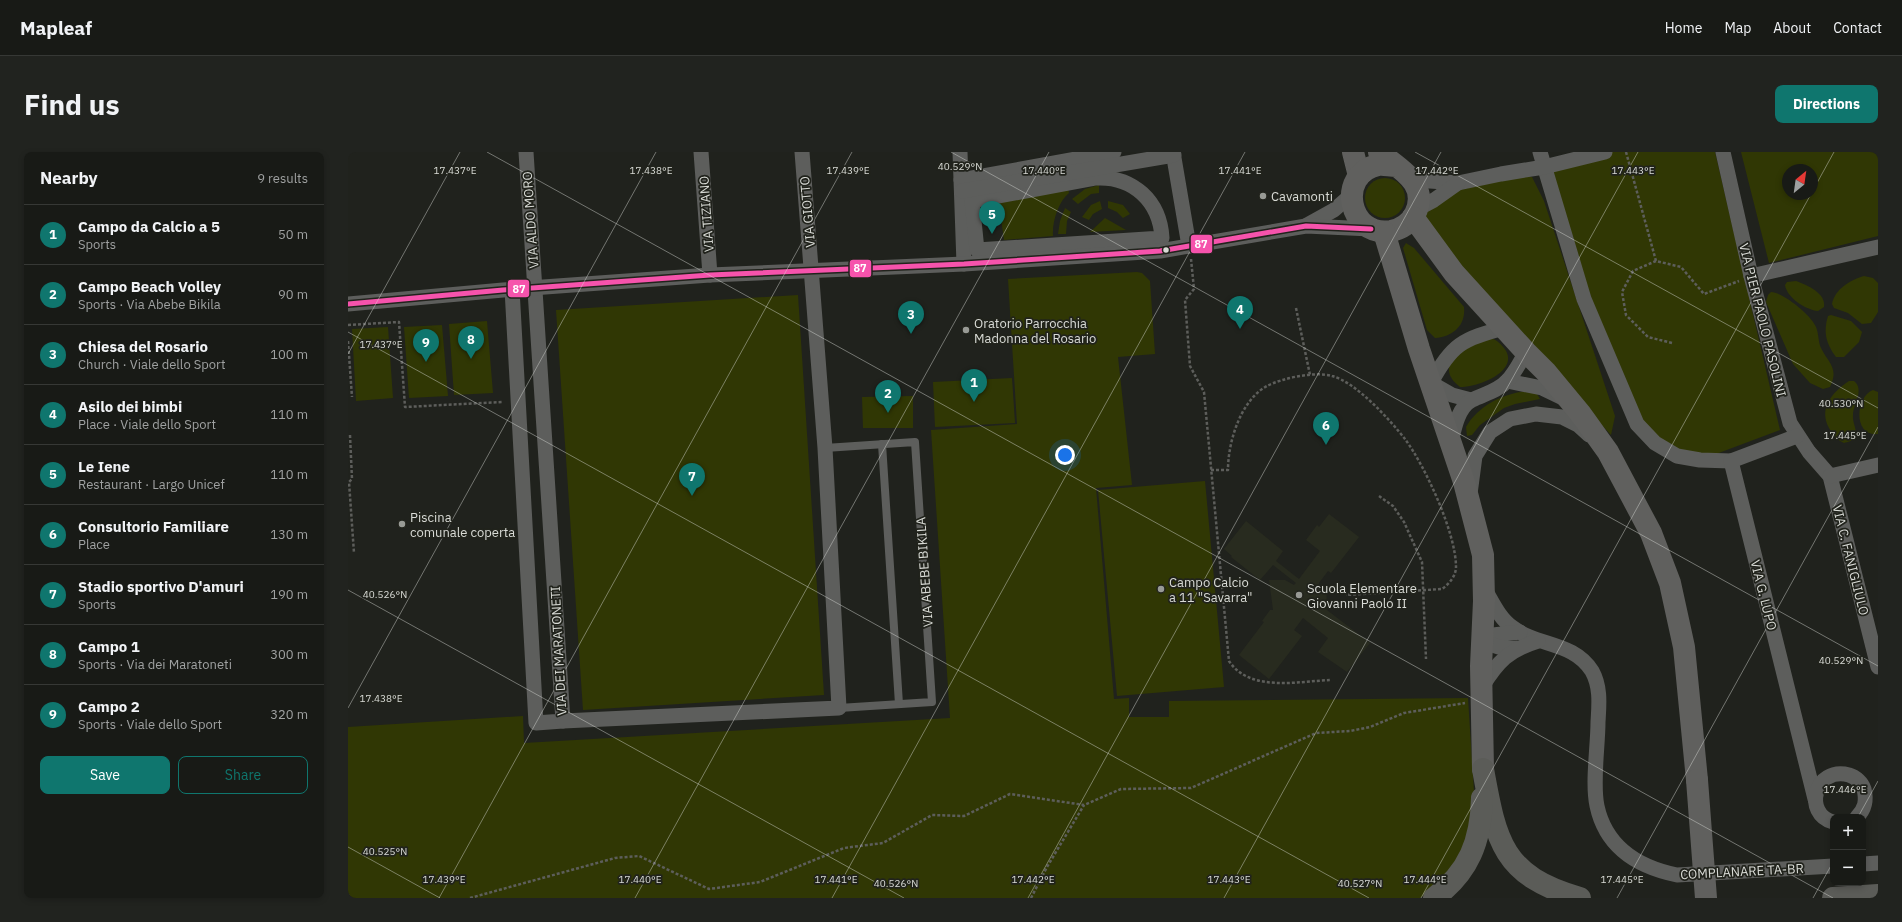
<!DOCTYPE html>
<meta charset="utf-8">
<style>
:root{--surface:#181a16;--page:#21231f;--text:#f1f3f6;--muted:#9fa1a1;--line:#363835;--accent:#0f766e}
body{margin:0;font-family:"IBM Plex Sans",sans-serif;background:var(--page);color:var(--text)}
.controls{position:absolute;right:12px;bottom:12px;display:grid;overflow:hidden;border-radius:8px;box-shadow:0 2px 6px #0003}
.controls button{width:36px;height:36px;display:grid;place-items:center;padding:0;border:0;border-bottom:1px solid var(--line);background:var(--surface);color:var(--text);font:20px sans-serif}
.compass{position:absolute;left:1434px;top:12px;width:36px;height:36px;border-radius:50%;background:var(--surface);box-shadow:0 2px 6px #0003;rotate:29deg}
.you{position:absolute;left:717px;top:303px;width:14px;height:14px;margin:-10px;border:3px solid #fff;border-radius:50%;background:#1a73e8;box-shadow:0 0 0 6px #1a73e833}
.badge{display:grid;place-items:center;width:26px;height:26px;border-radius:50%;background:var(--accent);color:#fff;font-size:13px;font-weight:700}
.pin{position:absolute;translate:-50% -33px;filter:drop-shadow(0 1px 2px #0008)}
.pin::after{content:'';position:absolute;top:21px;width:14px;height:12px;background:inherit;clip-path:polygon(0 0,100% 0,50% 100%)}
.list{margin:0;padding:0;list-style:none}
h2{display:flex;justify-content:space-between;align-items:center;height:52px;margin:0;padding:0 16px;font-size:17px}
h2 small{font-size:13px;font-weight:400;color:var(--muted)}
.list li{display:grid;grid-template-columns:26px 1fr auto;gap:12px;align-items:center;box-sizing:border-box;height:60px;padding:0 16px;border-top:1px solid var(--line)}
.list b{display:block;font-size:15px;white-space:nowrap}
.list p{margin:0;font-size:13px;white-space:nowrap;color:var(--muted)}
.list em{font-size:13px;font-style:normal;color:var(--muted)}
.actions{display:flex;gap:8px;padding:12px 16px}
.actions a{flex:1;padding:9px 0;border:1px solid var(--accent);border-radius:8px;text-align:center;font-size:14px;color:var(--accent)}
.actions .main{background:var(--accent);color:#fff}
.map{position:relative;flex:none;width:1530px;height:746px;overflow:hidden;border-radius:8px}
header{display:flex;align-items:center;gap:24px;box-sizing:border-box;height:56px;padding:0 20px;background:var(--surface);border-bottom:1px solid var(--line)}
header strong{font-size:19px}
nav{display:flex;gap:22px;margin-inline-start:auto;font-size:14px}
.intro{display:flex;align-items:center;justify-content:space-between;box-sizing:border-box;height:96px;padding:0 24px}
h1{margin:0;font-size:28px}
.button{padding:10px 18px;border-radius:8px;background:var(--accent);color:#fff;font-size:14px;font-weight:700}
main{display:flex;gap:24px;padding:0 24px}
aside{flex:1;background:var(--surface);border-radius:8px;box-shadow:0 2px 6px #0003}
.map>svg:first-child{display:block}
</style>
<header>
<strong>Mapleaf</strong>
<nav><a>Home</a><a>Map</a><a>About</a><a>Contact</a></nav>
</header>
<div class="intro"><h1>Find us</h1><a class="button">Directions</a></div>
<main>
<aside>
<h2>Nearby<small>9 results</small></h2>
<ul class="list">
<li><span class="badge">1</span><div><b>Campo da Calcio a 5</b><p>Sports</p></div><em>50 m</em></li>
<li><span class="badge">2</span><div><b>Campo Beach Volley</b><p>Sports · Via Abebe Bikila</p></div><em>90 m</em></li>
<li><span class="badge">3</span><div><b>Chiesa del Rosario</b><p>Church · Viale dello Sport</p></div><em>100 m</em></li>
<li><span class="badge">4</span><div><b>Asilo dei bimbi</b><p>Place · Viale dello Sport</p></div><em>110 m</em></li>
<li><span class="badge">5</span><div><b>Le Iene</b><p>Restaurant · Largo Unicef</p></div><em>110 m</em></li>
<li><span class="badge">6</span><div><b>Consultorio Familiare</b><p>Place</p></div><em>130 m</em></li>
<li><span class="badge">7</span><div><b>Stadio sportivo D'amuri</b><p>Sports</p></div><em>190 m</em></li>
<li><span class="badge">8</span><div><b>Campo 1</b><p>Sports · Via dei Maratoneti</p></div><em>300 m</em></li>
<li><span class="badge">9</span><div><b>Campo 2</b><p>Sports · Viale dello Sport</p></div><em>320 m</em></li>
</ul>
<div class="actions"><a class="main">Save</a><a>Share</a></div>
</aside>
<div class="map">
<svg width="1530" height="746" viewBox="0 0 1530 746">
<rect width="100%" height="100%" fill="#20221d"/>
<polygon fill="#282b1f" points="981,362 1011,385 983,421 980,419 971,431 971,435 978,434 979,452 975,452 975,455 1022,491 999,520 970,500 980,486 955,466 946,478 954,484 921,527 891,503 916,470 914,469 922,458 925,458 921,428 937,428 946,433 948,431 925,413 912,428 883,405 884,404 876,397 898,369 935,399 928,409 951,427 972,399 958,388 969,373 971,375"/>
<g fill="#303704" fill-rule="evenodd">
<polygon points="1257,0 1367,0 1432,278 1352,308 1329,304 1289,272 1196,15"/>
<path d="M 1393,0 L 1530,0 L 1530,84 L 1421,111 ZM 1440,18 L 1464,18 L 1464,42 L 1440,42 Z"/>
<polygon points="1153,22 1184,25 1196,49 1267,264 1263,283 1081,87 1069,57 1110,31"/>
<circle cx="1037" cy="46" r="20"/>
<polygon points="751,33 751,41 743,42 730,52 724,47 737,37"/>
<path d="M 720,35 L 721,41 C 710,50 704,70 705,84 L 656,88 L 650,46 Z"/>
<polygon points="752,49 754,57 745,62 741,68 734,65 743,53"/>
<polygon points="760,49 775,53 782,62 775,66 769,60 760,56"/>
<polygon points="717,56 723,60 719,69 718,82 710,82 712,69"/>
<polygon points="757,66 778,78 742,80"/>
<path d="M 1058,91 L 1066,96 L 1116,155 C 1118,174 1104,185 1087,186 L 1079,178 L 1055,96 Z"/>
<polygon points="789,120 794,121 802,129 807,202 770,205 784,333 748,336 766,547 781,546 781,565 821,565 821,549 1120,546 1128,671 1103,726 1072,746 0,746 0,575 175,564 176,591 602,566 583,278 669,272 660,127"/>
<path d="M 1516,124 L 1525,126 L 1530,131 L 1530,160 L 1523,171 L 1514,172 L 1500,161 L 1486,156 L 1484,152 C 1487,137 1502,128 1516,124 Z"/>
<path d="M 1448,129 C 1459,133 1478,141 1476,155 L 1470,159 C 1458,158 1439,146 1437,133 L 1439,130 Z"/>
<path d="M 1423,140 C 1435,140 1464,164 1468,175 C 1471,182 1470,190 1473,196 C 1481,212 1491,216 1482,235 L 1475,237 L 1462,231 L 1445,212 L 1418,150 L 1420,143 Z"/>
<polygon points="450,143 476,543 235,558 208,158"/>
<path d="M 1483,163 L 1503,169 L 1514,180 L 1511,190 L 1496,205 L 1488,205 C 1478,192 1475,180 1480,164 Z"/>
<polygon points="139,169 145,241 106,243 101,172"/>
<polygon points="94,173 100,244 61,246 56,175"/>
<polygon points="40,175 45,246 8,249 4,177"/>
<path d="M 1141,186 C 1148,187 1152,191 1156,196 C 1174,219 1128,236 1112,235 C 1082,212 1120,193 1141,186 Z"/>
<polygon points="664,226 667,271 587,275 585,230"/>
<path d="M 1501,229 L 1506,229 C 1517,238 1505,252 1505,263 C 1504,271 1510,278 1507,285 C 1504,289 1500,290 1496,291 C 1488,287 1485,283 1481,276 C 1470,255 1485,240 1501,229 Z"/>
<path d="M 1525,238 L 1530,240 L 1530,282 C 1505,285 1507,245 1525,238 Z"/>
<path d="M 1178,239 L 1189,242 L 1192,247 L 1167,252 L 1156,256 L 1132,273 L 1124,283 L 1119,284 L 1118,275 C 1130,254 1154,242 1178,239 Z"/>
<polygon points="565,244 565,276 515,276 514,245"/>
<polygon points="857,329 876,535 769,544 750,338"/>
</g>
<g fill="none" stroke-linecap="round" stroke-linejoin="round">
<g stroke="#5d5e5b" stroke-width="2.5" stroke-dasharray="3 2" stroke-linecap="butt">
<polyline points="1278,0 1308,109"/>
<path d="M 843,107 L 846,137 L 837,148 L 842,214 L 856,240 L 881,509 C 902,541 951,529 983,528"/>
<polyline points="948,156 962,223"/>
<polyline points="0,173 51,170 57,255 154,250"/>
<polyline points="0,189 4,245"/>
<polyline points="1324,191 1300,185 1278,163 1274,140 1285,119 1308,109 1333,115 1356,142 1391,129"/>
<polyline points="2,283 4,327 1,330 6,401"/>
<path d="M 863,318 L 880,318 C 880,289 893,248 919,234 C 934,226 968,219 984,224 C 1008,230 1042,268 1057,287 C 1077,314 1108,381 1108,415 C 1108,424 1101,432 1094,437 L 998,443"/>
<polyline points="1031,344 1045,354 1056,370 1074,410 1078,507"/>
<polyline points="0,743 2,746"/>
<polyline points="122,746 267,706 291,704 361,737 412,730 496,696 535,691 584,663 616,664 662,642 736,653 773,637 843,636 968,581 1002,579 1022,575 1056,561 1117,551"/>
<polyline points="683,746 699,715 736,653"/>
</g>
<g stroke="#5d5e5c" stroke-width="8">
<polyline points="534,292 551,552"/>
<polyline points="477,296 567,290 584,550 491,556"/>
</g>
<g stroke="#5d5e5c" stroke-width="15">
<polyline points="353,0 362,123"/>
<polyline points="612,0 616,112"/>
<polyline points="825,0 841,94"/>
<polyline points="1192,0 1236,147 1289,272 1307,291 1329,304 1352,308 1383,309"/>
<polyline points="1375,0 1403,124 1442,271 1461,300 1482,324 1530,515"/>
<polyline points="1062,23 1082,29 1110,31 1153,22 1196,15 1257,0"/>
<path d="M 748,26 C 785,24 812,49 814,86 L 629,98 L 624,49 Z"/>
<polyline points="613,28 766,0"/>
<polyline points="614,39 826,3"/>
<polyline points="1069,57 1086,48 1110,31"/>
<polyline points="959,73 986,58 1003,43"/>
<polyline points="1403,124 1530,95"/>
<polyline points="164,137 188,571 215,569 178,0"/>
<polyline points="0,152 155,138 362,123 616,112 812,99 958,74 1023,77"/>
<polyline points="1159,229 1194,236 1219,248"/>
<path d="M 1123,248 L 1104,243 L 1083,231 C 1103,193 1115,186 1157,176"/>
<polyline points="1449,284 1383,309 1467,647"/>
<path d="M 1103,291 C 1106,277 1110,255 1124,248 C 1136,242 1150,239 1159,229 C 1167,221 1172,210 1178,200"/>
<polyline points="1482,324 1530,313"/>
<polyline points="1122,342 1127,304 1142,280 1162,267 1188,262 1214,265 1230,273 1241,283"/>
<path d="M 1136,436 C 1144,449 1151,466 1164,475 C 1190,495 1225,489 1244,519 C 1253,535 1251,553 1250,570 C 1250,594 1244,631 1249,654 C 1258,696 1290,715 1329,723 L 1485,714"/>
<polyline points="1134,487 1145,483 1172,480"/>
<path d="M 1134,487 C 1145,495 1155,497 1169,496"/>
<path d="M 1134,535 C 1150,509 1161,498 1190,489"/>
<polyline points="215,569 491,556 477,296 454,0"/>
<path d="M 1485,670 C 1455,662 1466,614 1501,623 C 1508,625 1514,631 1516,637 C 1519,649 1517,657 1509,665"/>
<polyline points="1515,712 1530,711"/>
</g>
<g stroke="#60605e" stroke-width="22">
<polyline points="1005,0 1011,24"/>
<path d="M 1031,0 C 1051,17 1082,31 1067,62 C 1062,71 1053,77 1043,79 C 1000,86 988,22 1030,13 C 1035,12 1042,14 1048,14"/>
<polyline points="1065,65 1106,121 1178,200 1198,220 1232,261 1260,300 1303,381 1322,431 1336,495 1349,628"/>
<polyline points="1036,80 1071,197 1116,330 1135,403 1136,449 1133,514 1135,617"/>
</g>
<g stroke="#5b5c58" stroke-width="22">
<path d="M 1135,617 C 1148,689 1154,724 1232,746"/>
<path d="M 1086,746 C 1121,720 1133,689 1134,646"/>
<polyline points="1485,746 1530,743"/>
</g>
<polyline stroke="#60605e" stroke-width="22" points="1349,628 1358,746"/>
<defs>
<polyline id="bus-1" points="0,152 155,138 362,123 616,112 812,99 958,74 1023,77"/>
</defs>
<use href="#bus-1" stroke="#21231c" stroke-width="8"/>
<use href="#bus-1" stroke="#f653ac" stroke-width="5"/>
</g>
<path fill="none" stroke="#d9dbd6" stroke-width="1" stroke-opacity="0.45" d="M 139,0 L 1485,746M 603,0 L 1530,514M 1067,0 L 1530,256M 1464,40 L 1486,0M 0,180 L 1021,746M 0,202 L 112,0M 0,438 L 556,746M 0,556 L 308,0M 1510,665 L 1530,629M 0,695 L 92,746M 91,746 L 504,0M 287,746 L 701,0M 484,746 L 897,0M 680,746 L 1093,0M 876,746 L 1290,0M 1073,746 L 1463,42M 1269,746 L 1530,275M 1465,746 L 1485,710"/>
<g fill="#989a95" stroke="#21231c" stroke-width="1.5">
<circle cx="915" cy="44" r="4"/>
<circle cx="618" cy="178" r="4"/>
<circle cx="54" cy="372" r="4"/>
<circle cx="813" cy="437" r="4"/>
<circle cx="951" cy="443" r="4"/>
</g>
<circle fill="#d9dbd6" stroke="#21231c" stroke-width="1.5" cx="818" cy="98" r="3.5"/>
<g text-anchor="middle" stroke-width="3.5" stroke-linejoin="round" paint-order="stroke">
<g font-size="13" fill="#d9dbd6" stroke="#21231c" text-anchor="start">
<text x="923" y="49">Cavamonti</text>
<text x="626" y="176">Oratorio Parrocchia<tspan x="626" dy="15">Madonna del Rosario</tspan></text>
<text x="62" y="370">Piscina<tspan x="62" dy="15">comunale coperta</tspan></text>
<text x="821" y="435">Campo Calcio<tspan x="821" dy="15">a 11 "Savarra"</tspan></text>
<text x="959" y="441">Scuola Elementare<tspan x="959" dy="15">Giovanni Paolo II</tspan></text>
</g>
<g font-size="13" fill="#d9dbd6" stroke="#21231c">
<text transform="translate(459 60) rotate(-95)" y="5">VIA GIOTTO</text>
<text transform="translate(358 62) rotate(-94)" y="5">VIA TIZIANO</text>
<text transform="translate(182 68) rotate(-94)" y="5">VIA ALDO MORO</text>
<text transform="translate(1415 168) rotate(76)" y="5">VIA PIER PAOLO PASOLINI</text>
<text transform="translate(1503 408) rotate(76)" y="5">VIA C. FANIGLIULO</text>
<text transform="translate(576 420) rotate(-94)" y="5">VIA ABEBE BIKILA</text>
<text transform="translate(1416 443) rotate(76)" y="5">VIA G. LUPO</text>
<text transform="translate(210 499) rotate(-93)" y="5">VIA DEI MARATONETI</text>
<text transform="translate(1394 719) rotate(-3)" y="5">COMPLANARE TA-BR</text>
</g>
</g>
<g font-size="10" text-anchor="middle" fill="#d9dbd6" stroke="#21231c" stroke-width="3.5" stroke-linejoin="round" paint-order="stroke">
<text x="612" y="18">40.529°N</text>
<text x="107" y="22">17.437°E</text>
<text x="303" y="22">17.438°E</text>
<text x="500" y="22">17.439°E</text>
<text x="696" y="22">17.440°E</text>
<text x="892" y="22">17.441°E</text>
<text x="1089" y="22">17.442°E</text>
<text x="1285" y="22">17.443°E</text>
<text x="33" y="196">17.437°E</text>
<text x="1493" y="255">40.530°N</text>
<text x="1497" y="287">17.445°E</text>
<text x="37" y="446">40.526°N</text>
<text x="1493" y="512">40.529°N</text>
<text x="33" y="550">17.438°E</text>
<text x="1497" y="641">17.446°E</text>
<text x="37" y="703">40.525°N</text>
<text x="96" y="731">17.439°E</text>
<text x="292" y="731">17.440°E</text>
<text x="488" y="731">17.441°E</text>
<text x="685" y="731">17.442°E</text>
<text x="881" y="731">17.443°E</text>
<text x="1077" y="731">17.444°E</text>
<text x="1274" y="731">17.445°E</text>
<text x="548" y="735">40.526°N</text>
<text x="1012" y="735">40.527°N</text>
</g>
<g stroke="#21231c" stroke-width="1.5">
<rect x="842" y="82" width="23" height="20" rx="4" fill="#f653ac"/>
<rect x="501" y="107" width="23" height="19" rx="4" fill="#f653ac"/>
<rect x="159" y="127" width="23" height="19" rx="4" fill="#f653ac"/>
</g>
<g font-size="11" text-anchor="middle" font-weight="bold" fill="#fff">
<text x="853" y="96">87</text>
<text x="512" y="120">87</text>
<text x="171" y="141">87</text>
</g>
</svg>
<div class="controls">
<button>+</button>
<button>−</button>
</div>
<svg class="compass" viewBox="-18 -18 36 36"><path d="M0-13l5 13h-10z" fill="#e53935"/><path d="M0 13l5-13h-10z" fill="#9fa1a1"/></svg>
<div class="you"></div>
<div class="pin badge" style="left:626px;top:250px">1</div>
<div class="pin badge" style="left:540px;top:261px">2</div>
<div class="pin badge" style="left:563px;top:182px">3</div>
<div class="pin badge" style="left:892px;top:177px">4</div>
<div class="pin badge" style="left:644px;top:82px">5</div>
<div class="pin badge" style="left:978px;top:293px">6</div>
<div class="pin badge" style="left:344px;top:344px">7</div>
<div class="pin badge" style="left:123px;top:207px">8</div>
<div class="pin badge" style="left:78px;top:210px">9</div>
</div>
</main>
